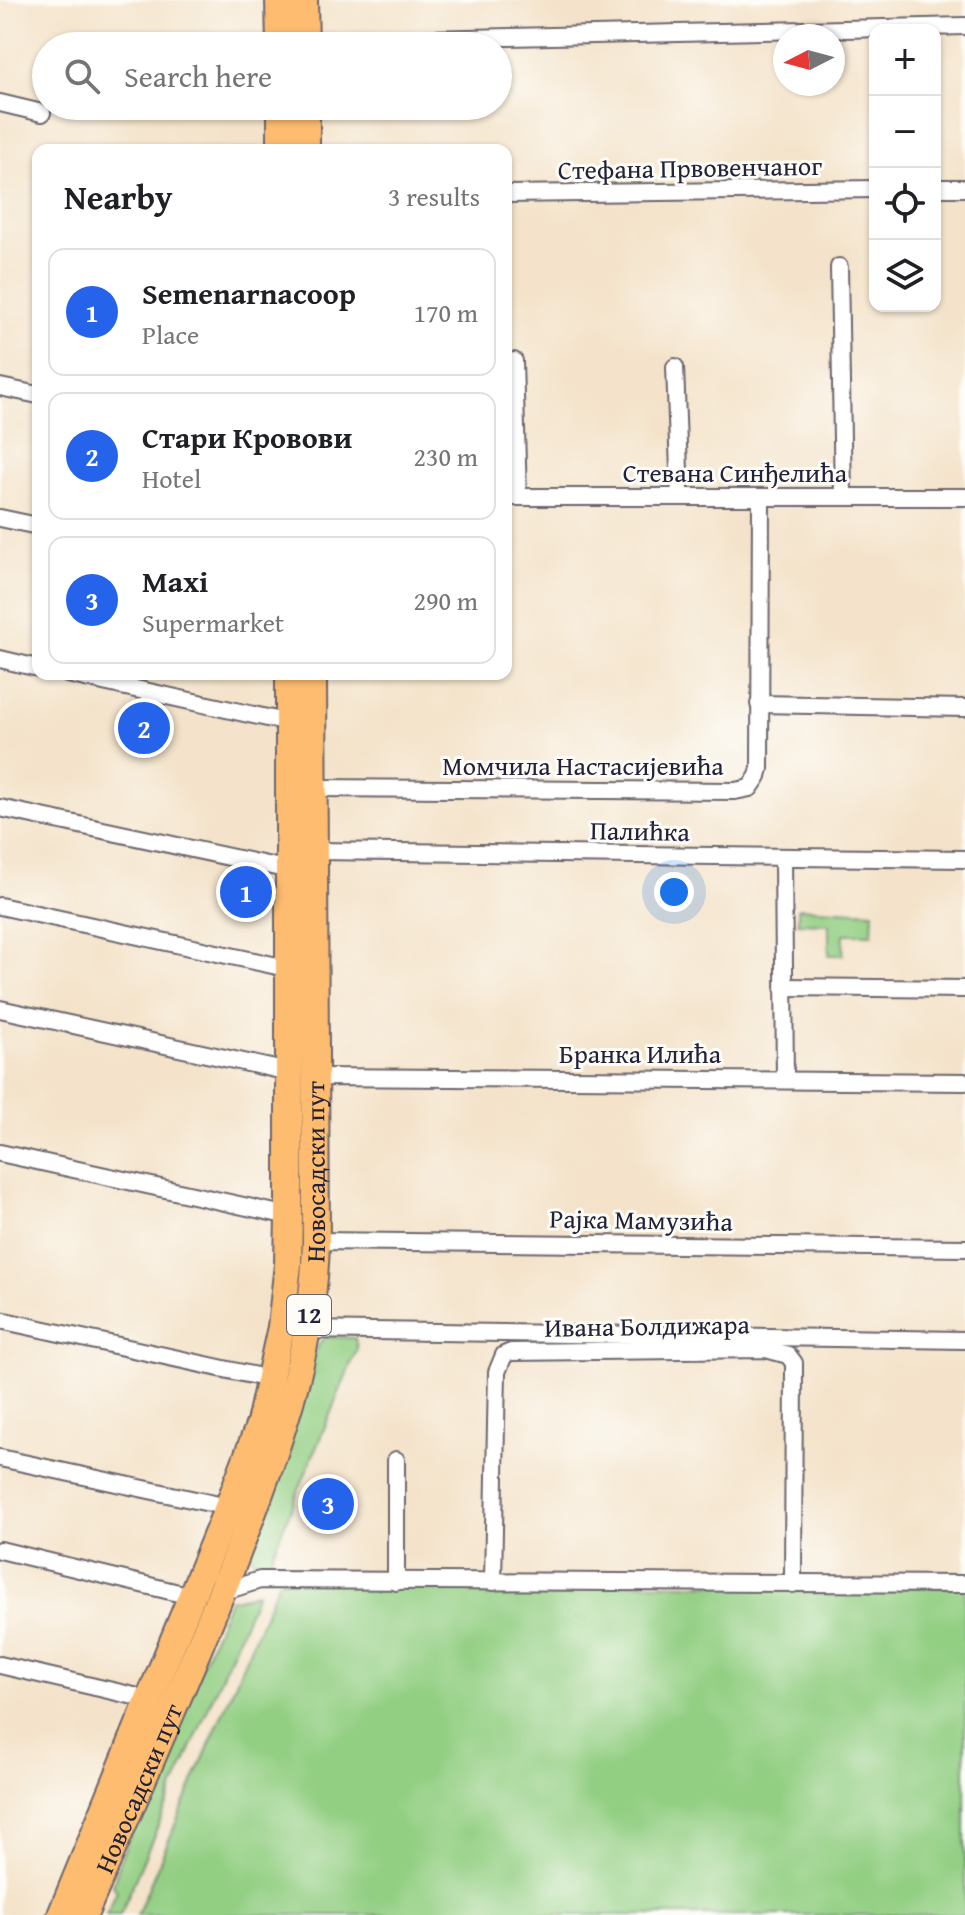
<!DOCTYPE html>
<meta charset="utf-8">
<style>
:root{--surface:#fff;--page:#f6f6f6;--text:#202124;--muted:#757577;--line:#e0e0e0;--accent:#2563eb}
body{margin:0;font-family:"Gentium Book Plus",serif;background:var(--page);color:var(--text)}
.controls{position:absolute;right:24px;top:24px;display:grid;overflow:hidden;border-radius:16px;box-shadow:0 2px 6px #0004}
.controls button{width:72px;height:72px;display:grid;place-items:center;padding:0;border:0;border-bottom:2px solid var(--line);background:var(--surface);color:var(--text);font:40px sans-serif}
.compass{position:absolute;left:773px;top:24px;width:72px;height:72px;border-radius:50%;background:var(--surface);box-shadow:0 2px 6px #0004;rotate:264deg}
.you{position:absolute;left:674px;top:892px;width:28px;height:28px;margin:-20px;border:6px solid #fff;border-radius:50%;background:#1a73e8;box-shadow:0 0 0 12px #1a73e833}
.badge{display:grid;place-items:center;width:52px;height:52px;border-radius:50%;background:var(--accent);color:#fff;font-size:26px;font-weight:700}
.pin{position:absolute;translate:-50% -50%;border:4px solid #fff;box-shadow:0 2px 8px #0006}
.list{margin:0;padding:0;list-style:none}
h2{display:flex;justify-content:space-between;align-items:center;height:104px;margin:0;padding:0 32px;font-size:34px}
h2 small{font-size:26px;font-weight:400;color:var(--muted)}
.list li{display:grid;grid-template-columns:52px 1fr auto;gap:24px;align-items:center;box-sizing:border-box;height:128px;margin:0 16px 16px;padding:0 16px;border:2px solid var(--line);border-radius:16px}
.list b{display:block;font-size:30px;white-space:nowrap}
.list p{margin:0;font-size:26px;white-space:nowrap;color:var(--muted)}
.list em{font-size:26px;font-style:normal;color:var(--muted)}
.icon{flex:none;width:44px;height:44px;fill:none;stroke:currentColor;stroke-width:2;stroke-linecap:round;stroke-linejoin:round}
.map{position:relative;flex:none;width:965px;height:1915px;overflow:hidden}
.search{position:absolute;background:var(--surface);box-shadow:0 2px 6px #0004;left:32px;top:32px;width:480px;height:88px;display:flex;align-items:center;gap:20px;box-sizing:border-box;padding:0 28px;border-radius:44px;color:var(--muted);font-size:30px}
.panel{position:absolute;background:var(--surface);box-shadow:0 2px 6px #0004;left:32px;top:144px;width:480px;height:536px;border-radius:16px}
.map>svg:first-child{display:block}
</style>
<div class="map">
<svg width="965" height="1915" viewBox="0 0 965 1915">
<rect width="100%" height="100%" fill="#fdfcf7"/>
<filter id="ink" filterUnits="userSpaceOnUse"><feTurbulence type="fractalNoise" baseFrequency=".0125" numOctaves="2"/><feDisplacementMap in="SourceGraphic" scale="16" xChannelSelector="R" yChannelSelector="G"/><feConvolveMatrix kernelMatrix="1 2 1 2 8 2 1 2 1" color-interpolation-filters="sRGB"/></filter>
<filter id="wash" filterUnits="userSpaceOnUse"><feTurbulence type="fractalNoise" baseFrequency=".006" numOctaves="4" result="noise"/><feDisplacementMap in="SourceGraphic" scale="32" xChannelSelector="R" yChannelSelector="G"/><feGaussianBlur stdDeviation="1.8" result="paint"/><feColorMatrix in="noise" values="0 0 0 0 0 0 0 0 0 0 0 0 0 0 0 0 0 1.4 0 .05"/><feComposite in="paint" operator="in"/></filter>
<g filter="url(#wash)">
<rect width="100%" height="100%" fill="#f4e3ca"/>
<g fill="#93cf83" stroke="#5a785f" stroke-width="2">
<polygon points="798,908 873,912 872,934 844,934 843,955 829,955 829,924 798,923"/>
<polygon points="324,1337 355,1338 357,1349 265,1572 256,1566 250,1552 313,1354"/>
<polygon points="279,1580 965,1587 965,1915 137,1915"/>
<polygon points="257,1593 120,1915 106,1915 117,1890 113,1885 122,1855 229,1600"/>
</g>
</g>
<g filter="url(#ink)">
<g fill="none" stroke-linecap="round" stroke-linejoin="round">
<defs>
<g id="street">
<polyline points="305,42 965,26"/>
<polyline points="0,103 42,113"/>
<polyline points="935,188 965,188"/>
<polyline points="506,194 875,189"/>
<polyline points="839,267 843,497"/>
<polyline points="514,361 518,497"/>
<polyline points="675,367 680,497"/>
<polyline points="0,387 38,395"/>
<polyline points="506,497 965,497"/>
<polyline points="0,518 38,526"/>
<polyline points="0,659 38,668"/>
<polyline points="67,674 290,723"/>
<polyline points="759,704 965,708"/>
<polyline points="314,788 735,791 750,788 758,776 760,768 761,497"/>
<polyline points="0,808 290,870"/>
<polyline points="315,851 965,859"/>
<polyline points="783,857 785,1079"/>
<polyline points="0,906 291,969"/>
<polyline points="785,987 965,989"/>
<polyline points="0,1009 289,1072"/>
<polyline points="315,1077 965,1082"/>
<polyline points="0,1153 289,1216"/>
<polyline points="316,1241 965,1248"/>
<polyline points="0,1320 270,1379"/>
<polyline points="307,1330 965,1340"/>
<polyline points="0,1458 228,1507"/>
<polyline points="0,1550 191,1596"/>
<polyline points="396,1582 396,1460"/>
<polyline points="493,1582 497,1372 504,1355 511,1352 766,1349 788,1355 794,1363 793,1584"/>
<polyline points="222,1592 260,1580 965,1584"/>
<polyline points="0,1665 147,1699"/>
</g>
<g id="primary">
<polyline points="279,0 280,46"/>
<polyline points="304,0 305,46"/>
<polyline points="281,106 281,150"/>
<polyline points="306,106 306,150"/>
<polyline points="61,1915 228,1507 260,1423 281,1327 288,1264 289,1216 289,674"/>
<path id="s1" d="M 84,1915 C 136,1794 190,1674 238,1551 C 277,1451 314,1350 316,1241 L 313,674"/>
</g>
</defs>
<use href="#street" stroke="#6c666d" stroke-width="20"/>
<use href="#primary" stroke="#6c666d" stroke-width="30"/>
<use href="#street" stroke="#fff" stroke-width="16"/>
<use href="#primary" stroke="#febc70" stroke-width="26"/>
</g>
</g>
<g text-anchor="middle" stroke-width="6" stroke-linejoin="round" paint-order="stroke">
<rect fill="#fdfcf7" stroke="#646373" stroke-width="2" x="287" y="1295" width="44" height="40" rx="6"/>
<g font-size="24" font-weight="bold" fill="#22223b">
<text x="309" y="1323">12</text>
</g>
<g font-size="26" fill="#22223b" stroke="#fdfcf7">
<text transform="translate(690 168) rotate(-1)" y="9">Стефана Првовенчаног</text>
<text x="735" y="482">Стевана Синђелића</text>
<text x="583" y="775">Момчила Настасијевића</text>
<text transform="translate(640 831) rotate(1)" y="9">Палићка</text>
<text x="640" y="1063">Бранка Илића</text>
<text dy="9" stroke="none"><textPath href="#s1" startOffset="786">Новосадски пут</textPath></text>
<text transform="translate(641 1220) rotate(1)" y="9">Рајка Мамузића</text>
<text transform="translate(647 1326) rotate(-1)" y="9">Ивана Болдижара</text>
<text dy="9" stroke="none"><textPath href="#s1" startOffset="138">Новосадски пут</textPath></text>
</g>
</g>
</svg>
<div class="controls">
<button>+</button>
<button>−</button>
<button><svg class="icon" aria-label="locate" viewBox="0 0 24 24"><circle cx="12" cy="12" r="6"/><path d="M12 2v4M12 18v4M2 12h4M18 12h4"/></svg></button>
<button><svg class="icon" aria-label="layers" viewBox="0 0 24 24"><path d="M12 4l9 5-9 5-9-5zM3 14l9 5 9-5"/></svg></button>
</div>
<svg class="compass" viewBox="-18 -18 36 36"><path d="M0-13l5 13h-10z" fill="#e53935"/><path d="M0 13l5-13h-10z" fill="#757577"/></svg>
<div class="you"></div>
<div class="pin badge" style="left:246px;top:892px">1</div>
<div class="pin badge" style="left:144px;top:728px">2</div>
<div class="pin badge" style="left:328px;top:1504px">3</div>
<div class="search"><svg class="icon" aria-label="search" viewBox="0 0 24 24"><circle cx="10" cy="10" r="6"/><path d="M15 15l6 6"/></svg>Search here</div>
<section class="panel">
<h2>Nearby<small>3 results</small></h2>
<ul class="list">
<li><span class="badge">1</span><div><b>Semenarnacoop</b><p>Place</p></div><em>170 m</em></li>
<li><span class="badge">2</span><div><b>Стари Кровови</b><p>Hotel</p></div><em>230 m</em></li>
<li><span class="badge">3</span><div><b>Maxi</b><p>Supermarket</p></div><em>290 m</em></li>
</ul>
</section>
</div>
